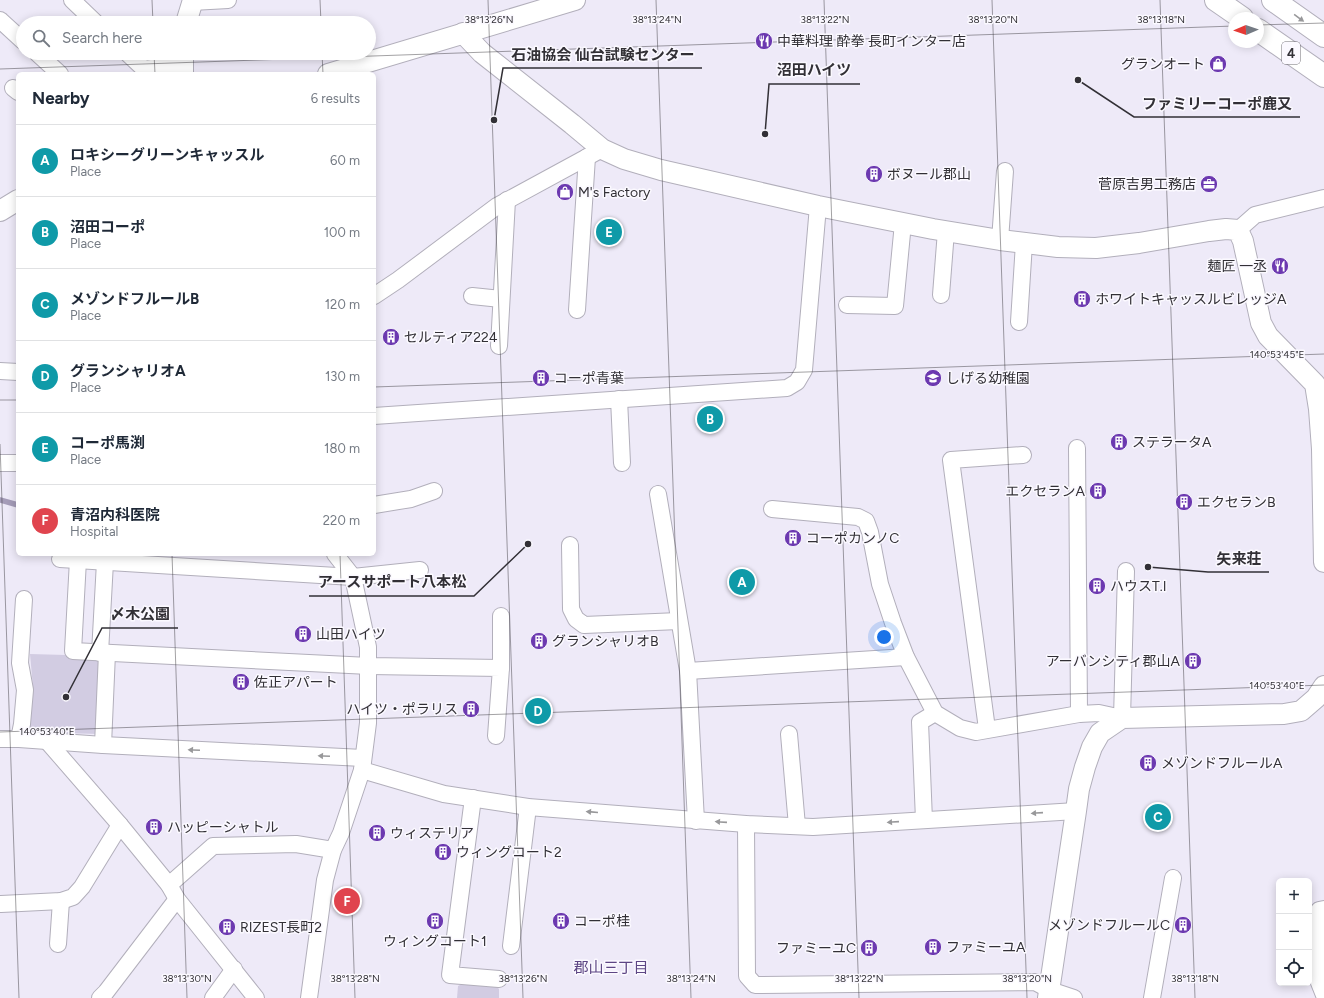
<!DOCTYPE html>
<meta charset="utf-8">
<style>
:root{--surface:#fff;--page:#f6f6f7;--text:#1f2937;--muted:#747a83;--line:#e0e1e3;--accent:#6c39b0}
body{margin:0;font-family:Figtree,"Noto Sans JP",sans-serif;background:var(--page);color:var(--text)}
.controls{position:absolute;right:12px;bottom:12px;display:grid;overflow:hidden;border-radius:6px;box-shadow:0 2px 10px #0003}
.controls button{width:36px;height:36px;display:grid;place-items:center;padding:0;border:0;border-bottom:1px solid var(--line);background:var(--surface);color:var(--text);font:20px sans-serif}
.compass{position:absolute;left:1228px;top:12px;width:36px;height:36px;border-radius:50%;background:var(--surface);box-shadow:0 2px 10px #0003;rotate:268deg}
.you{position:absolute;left:884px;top:637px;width:14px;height:14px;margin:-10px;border:3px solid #fff;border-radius:50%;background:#1a73e8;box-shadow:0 0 0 6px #1a73e833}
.badge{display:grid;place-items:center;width:26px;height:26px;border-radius:50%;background:var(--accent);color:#fff;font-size:13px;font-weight:700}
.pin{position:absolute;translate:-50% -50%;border:2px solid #fff;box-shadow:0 1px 4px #0006}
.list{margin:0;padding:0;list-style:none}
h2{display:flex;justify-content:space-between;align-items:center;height:52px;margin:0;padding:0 16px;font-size:17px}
h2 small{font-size:13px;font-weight:400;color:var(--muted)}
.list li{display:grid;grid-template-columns:26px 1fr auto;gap:12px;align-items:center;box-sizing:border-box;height:72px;padding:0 16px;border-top:1px solid var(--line)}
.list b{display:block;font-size:15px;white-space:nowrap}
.list p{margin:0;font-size:13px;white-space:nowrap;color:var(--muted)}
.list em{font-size:13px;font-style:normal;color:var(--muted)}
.icon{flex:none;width:22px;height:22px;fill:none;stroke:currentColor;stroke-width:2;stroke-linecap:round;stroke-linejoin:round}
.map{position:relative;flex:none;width:1324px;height:998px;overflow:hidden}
.search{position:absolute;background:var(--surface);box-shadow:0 2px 10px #0003;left:16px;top:16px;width:360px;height:44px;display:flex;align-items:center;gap:10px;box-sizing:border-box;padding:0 14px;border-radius:22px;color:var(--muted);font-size:15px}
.panel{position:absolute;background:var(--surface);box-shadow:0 2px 10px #0003;left:16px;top:72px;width:360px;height:484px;border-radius:6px}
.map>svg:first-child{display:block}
</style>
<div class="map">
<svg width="1324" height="998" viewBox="0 0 1324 998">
<rect width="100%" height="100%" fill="#eeeaf8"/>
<g fill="#d2cce2">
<polygon points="30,654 102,656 98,734 28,732 29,708 33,687"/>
<polygon points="466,982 495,985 499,989 499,998 457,998 458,986"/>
</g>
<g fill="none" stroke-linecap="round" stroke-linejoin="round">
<polyline stroke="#a59cb8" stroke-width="5.5" points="0,500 18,505"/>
<defs>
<g id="minor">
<polyline points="72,0 96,23"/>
<polyline points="192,2 228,0"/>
<polyline points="0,20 23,41"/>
<polyline points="37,53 60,74"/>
<polyline points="127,53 144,69 183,64"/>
<polyline points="13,88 18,92"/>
<polyline points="1238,230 1255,215 1324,198"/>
<polyline points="1000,240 1005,171"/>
<polyline points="941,295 946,231"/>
<polyline points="374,296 398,280 497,206 602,149"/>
<polyline points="472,296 501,299"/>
<polyline points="847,305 895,306 903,223"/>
<polyline points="577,310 587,157"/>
<polyline points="1019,322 1024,243"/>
<polyline points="499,346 507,200"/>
<polyline points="0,371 18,372"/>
<polyline points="619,399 622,463"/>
<polyline points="374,416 787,388 797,382 804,370 818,206"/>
<polyline points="1077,448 1079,714"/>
<polyline points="0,463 18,463"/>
<polyline points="658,494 688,671 696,821"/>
<polyline points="374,505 411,499 434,491"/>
<polyline points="772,509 858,517 866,521 870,532 880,584 893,623 906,657 935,713 960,728 976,732 1079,714 1099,713 1122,718 1126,571"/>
<polyline points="570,545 571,609 576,619 584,625 679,621"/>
<polyline points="60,559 353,577 420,570"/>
<polyline points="78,560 73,651 369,666 501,668 496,736"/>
<polyline points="100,653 105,562"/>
<polyline points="501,668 501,616"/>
<polyline points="688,671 906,657"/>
<polyline points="987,729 951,460 1023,455"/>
<polyline points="789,734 797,826"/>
<polyline points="0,739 19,739 103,745 363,758"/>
<polyline points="19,739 22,724 25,690 20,663 24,599"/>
<polyline points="47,741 120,825 169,885 177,899 256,998"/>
<polyline points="103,745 107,653"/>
<polyline points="362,770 444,794 528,807 746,824 813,827 1076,811"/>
<polyline points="473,798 450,975 499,979"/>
<polyline points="924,820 920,722 935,713"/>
<polyline points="746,824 747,976 755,985 1035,982 1050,990 1074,998"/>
<polyline points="169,885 213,846 296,844 333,850"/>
<polyline points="1,904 61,901 73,897 82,887 120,825"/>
<polyline points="1324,909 1319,910 1318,980 1324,995"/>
<polyline points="58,944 61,901"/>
<polyline points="511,946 528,807"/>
<polyline points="100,998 106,992 177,899"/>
<polyline points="213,998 234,969"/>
<polyline points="309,998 325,880 333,850 341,833 362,770 368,723 368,647 353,577 335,554"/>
<polyline points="1152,998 1173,878"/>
</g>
<g id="tertiary">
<polyline points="186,23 193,0"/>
<polyline points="463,33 482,53 572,124 602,149 624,159 661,170 818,206 933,229 1000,240 1058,247 1096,248 1139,243 1209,231 1226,229 1238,230 1243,241 1261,323 1268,336 1315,384 1319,409 1322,449 1324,562"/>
<polyline points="183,53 183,74"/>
<polyline points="328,74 575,0"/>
<polyline points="0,211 18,200"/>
<polyline points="1048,998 1076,811 1079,789 1085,767 1092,747 1100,733 1122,718 1284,714 1301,711 1316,698 1324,686"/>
</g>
<g id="trunk">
<polyline points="1216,0 1242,18"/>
<polyline points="1273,0 1324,36"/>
<polyline points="1258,30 1324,76"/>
</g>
</defs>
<use href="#minor" stroke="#b2afbb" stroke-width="18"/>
<use href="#tertiary" stroke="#b2afbb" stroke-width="22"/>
<use href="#trunk" stroke="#b2afbb" stroke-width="24"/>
<use href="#minor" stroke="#fff" stroke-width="16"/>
<use href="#tertiary" stroke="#fff" stroke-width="20"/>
<use href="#trunk" stroke="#fff" stroke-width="22"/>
</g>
<defs><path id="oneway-solid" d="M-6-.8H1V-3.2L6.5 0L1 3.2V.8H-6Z"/></defs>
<g fill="#98989a">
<use href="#oneway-solid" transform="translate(1299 18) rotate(36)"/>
<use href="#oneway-solid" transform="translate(194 750) rotate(-177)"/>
<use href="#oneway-solid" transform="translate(324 756) rotate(-177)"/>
<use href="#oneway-solid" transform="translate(592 812) rotate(-175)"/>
<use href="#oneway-solid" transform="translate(1037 813) rotate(176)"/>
<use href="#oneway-solid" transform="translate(721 822) rotate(-176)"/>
<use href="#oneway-solid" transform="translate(893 822) rotate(176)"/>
</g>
<path fill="none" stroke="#323036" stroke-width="1" stroke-opacity="0.45" d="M 152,0 L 153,23M 320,0 L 321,23M 488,0 L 523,998M 656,0 L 691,998M 824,0 L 859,998M 992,0 L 1027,998M 1160,0 L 1195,998M 1258,25 L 1324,23M 154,53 L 155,74M 322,53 L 323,74M 0,69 L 1234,26M 374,387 L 1324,354M 0,400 L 18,400M 0,444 L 19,998M 172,554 L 187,998M 340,554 L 355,998M 0,732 L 1324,685"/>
<defs>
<symbol id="restaurant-disc" viewBox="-11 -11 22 22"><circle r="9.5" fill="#6c39b0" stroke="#fbf9ff"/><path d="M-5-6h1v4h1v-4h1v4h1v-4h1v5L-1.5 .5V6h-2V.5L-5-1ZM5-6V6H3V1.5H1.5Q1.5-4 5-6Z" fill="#fff"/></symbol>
<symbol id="shop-disc" viewBox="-11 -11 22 22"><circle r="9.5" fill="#6c39b0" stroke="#fbf9ff"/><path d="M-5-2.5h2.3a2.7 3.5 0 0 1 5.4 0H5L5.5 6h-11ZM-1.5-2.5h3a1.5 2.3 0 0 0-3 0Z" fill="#fff"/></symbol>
<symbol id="building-disc" viewBox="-11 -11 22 22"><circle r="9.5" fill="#6c39b0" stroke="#fbf9ff"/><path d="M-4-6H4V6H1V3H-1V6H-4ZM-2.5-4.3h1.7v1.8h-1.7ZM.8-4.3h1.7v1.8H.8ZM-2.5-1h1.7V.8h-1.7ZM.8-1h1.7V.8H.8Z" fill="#fff"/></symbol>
<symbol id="office-disc" viewBox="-11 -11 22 22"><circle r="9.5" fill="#6c39b0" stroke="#fbf9ff"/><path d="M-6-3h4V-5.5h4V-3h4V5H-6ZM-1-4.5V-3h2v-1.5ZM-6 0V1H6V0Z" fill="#fff"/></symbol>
<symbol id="school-disc" viewBox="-11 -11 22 22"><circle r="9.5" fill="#6c39b0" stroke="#fbf9ff"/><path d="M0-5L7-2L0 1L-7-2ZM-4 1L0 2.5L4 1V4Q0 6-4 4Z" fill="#fff"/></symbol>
</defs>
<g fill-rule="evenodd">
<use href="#restaurant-disc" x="754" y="31" width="20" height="20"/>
<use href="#shop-disc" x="1208" y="54" width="20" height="20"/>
<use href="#building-disc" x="864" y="164" width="20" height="20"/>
<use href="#office-disc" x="1199" y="174" width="20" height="20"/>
<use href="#shop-disc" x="555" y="182" width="20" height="20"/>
<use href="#restaurant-disc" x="1270" y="256" width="20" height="20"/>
<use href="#building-disc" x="1072" y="289" width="20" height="20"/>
<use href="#building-disc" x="381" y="327" width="20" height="20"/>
<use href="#building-disc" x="531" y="368" width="20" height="20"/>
<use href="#school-disc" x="923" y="368" width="20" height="20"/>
<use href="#building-disc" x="1109" y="432" width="20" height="20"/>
<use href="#building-disc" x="1088" y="481" width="20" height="20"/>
<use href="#building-disc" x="1174" y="492" width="20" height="20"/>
<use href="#building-disc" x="783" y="528" width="20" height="20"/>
<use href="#building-disc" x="1087" y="576" width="20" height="20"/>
<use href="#building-disc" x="293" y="624" width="20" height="20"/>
<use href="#building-disc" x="529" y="631" width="20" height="20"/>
<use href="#building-disc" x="1183" y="651" width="20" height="20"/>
<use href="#building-disc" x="231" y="672" width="20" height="20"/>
<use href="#building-disc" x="461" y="699" width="20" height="20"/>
<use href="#building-disc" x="1138" y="753" width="20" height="20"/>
<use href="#building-disc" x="144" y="817" width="20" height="20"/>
<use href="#building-disc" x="367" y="823" width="20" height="20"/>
<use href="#building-disc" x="433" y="842" width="20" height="20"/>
<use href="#building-disc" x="425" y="911" width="20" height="20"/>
<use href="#building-disc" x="551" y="911" width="20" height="20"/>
<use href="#building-disc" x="1173" y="915" width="20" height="20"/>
<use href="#building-disc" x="217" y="917" width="20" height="20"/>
<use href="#building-disc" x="923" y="937" width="20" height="20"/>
<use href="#building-disc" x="859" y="938" width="20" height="20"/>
</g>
<g text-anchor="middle" stroke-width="3" stroke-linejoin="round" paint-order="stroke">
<rect fill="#fbf9ff" stroke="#6e6c72" stroke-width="1" x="1282" y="42" width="18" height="22" rx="3"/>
<g font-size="13" font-weight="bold" fill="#323036">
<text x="1291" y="58">4</text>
</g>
<g font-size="14" fill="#323036" stroke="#fbf9ff" text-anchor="start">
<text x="777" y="46">中華料理 酔拳 長町インター店</text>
<text x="1205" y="69" text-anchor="end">グランオート</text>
<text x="887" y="179">ボヌール郡山</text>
<text x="1196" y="189" text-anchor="end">菅原吉男工務店</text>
<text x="578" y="197">M's Factory</text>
<text x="1267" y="271" text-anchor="end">麺匠 一丞</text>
<text x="1095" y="304">ホワイトキャッスルビレッジA</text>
<text x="404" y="342">セルティア224</text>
<text x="554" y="383">コーポ青葉</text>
<text x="946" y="383">しげる幼稚園</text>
<text x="1132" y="447">ステラータA</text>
<text x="1085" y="496" text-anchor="end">エクセランA</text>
<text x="1197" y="507">エクセランB</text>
<text x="806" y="543">コーポカンノC</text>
<text x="1110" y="591">ハウスT.I</text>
<text x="316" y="639">山田ハイツ</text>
<text x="552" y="646">グランシャリオB</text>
<text x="1180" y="666" text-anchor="end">アーバンシティ郡山A</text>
<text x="254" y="687">佐正アパート</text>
<text x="458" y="714" text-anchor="end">ハイツ・ポラリス</text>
<text x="1161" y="768">メゾンドフルールA</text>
<text x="167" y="832">ハッピーシャトル</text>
<text x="390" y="838">ウィステリア</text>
<text x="456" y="857">ウィングコート2</text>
<text x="574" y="926">コーポ桂</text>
<text x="1170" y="930" text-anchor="end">メゾンドフルールC</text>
<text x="240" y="932">RIZEST長町2</text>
<text x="435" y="946" text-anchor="middle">ウィングコート1</text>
<text x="946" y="952">ファミーユA</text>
<text x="856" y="953" text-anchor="end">ファミーユC</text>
</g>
<g font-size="15" fill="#5d4684" stroke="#fbf9ff">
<text x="611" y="973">郡山三丁目</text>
</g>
</g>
<g font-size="10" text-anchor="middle" fill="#323036" stroke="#fbf9ff" stroke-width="3" stroke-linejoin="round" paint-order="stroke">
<text x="489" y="23">38°13'26"N</text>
<text x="657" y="23">38°13'24"N</text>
<text x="825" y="23">38°13'22"N</text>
<text x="993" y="23">38°13'20"N</text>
<text x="1161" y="23">38°13'18"N</text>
<text x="1277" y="358">140°53'45"E</text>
<text x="1277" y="689">140°53'40"E</text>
<text x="47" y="735">140°53'40"E</text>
<text x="187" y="982">38°13'30"N</text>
<text x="355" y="982">38°13'28"N</text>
<text x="523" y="982">38°13'26"N</text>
<text x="691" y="982">38°13'24"N</text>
<text x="859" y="982">38°13'22"N</text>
<text x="1027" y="982">38°13'20"N</text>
<text x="1195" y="982">38°13'18"N</text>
</g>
<path fill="none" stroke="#323036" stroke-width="1.5" d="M494 120L503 68H702M765 134L769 84H860M1078 80L1134 117H1300M1148 567L1208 572H1269M528 544L474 596H309M66 697L102 628H178"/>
<g fill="#323036" stroke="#fbf9ff" stroke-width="1.5">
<circle cx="494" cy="120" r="4"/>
<circle cx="765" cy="134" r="4"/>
<circle cx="1078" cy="80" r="4"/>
<circle cx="1148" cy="567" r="4"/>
<circle cx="528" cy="544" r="4"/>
<circle cx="66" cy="697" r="4"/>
</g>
<g font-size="15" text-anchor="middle" font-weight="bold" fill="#323036" stroke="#fbf9ff" stroke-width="3" stroke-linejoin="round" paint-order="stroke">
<text x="603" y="60">石油協会 仙台試験センター</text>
<text x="814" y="75">沼田ハイツ</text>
<text x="1217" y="109">ファミリーコーポ鹿又</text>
<text x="1239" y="564">矢来荘</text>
<text x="392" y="587">アースサポート八本松</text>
<text x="140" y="619">〆木公園</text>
</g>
</svg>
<div class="controls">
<button>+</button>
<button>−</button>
<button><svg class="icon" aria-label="locate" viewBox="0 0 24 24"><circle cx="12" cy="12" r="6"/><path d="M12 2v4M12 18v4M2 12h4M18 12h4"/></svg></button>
</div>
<svg class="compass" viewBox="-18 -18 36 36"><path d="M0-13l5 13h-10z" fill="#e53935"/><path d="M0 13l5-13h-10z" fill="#747a83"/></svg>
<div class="you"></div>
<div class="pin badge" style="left:742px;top:582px;background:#0f9aa8">A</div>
<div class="pin badge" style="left:710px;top:419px;background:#0f9aa8">B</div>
<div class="pin badge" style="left:1158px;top:817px;background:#0f9aa8">C</div>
<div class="pin badge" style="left:538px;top:711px;background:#0f9aa8">D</div>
<div class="pin badge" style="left:609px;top:232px;background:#0f9aa8">E</div>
<div class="pin badge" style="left:347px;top:901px;background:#e0444e">F</div>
<div class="search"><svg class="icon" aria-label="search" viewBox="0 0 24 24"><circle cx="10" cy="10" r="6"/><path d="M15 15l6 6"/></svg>Search here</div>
<section class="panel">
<h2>Nearby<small>6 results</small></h2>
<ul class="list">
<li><span class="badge" style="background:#0f9aa8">A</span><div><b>ロキシーグリーンキャッスル</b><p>Place</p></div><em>60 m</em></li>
<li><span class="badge" style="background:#0f9aa8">B</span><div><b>沼田コーポ</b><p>Place</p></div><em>100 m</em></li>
<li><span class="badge" style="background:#0f9aa8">C</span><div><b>メゾンドフルールB</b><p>Place</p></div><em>120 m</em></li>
<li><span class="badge" style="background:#0f9aa8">D</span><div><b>グランシャリオA</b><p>Place</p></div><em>130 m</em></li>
<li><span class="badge" style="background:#0f9aa8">E</span><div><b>コーポ馬渕</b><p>Place</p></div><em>180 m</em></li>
<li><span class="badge" style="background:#e0444e">F</span><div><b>青沼内科医院</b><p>Hospital</p></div><em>220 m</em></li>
</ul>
</section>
</div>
